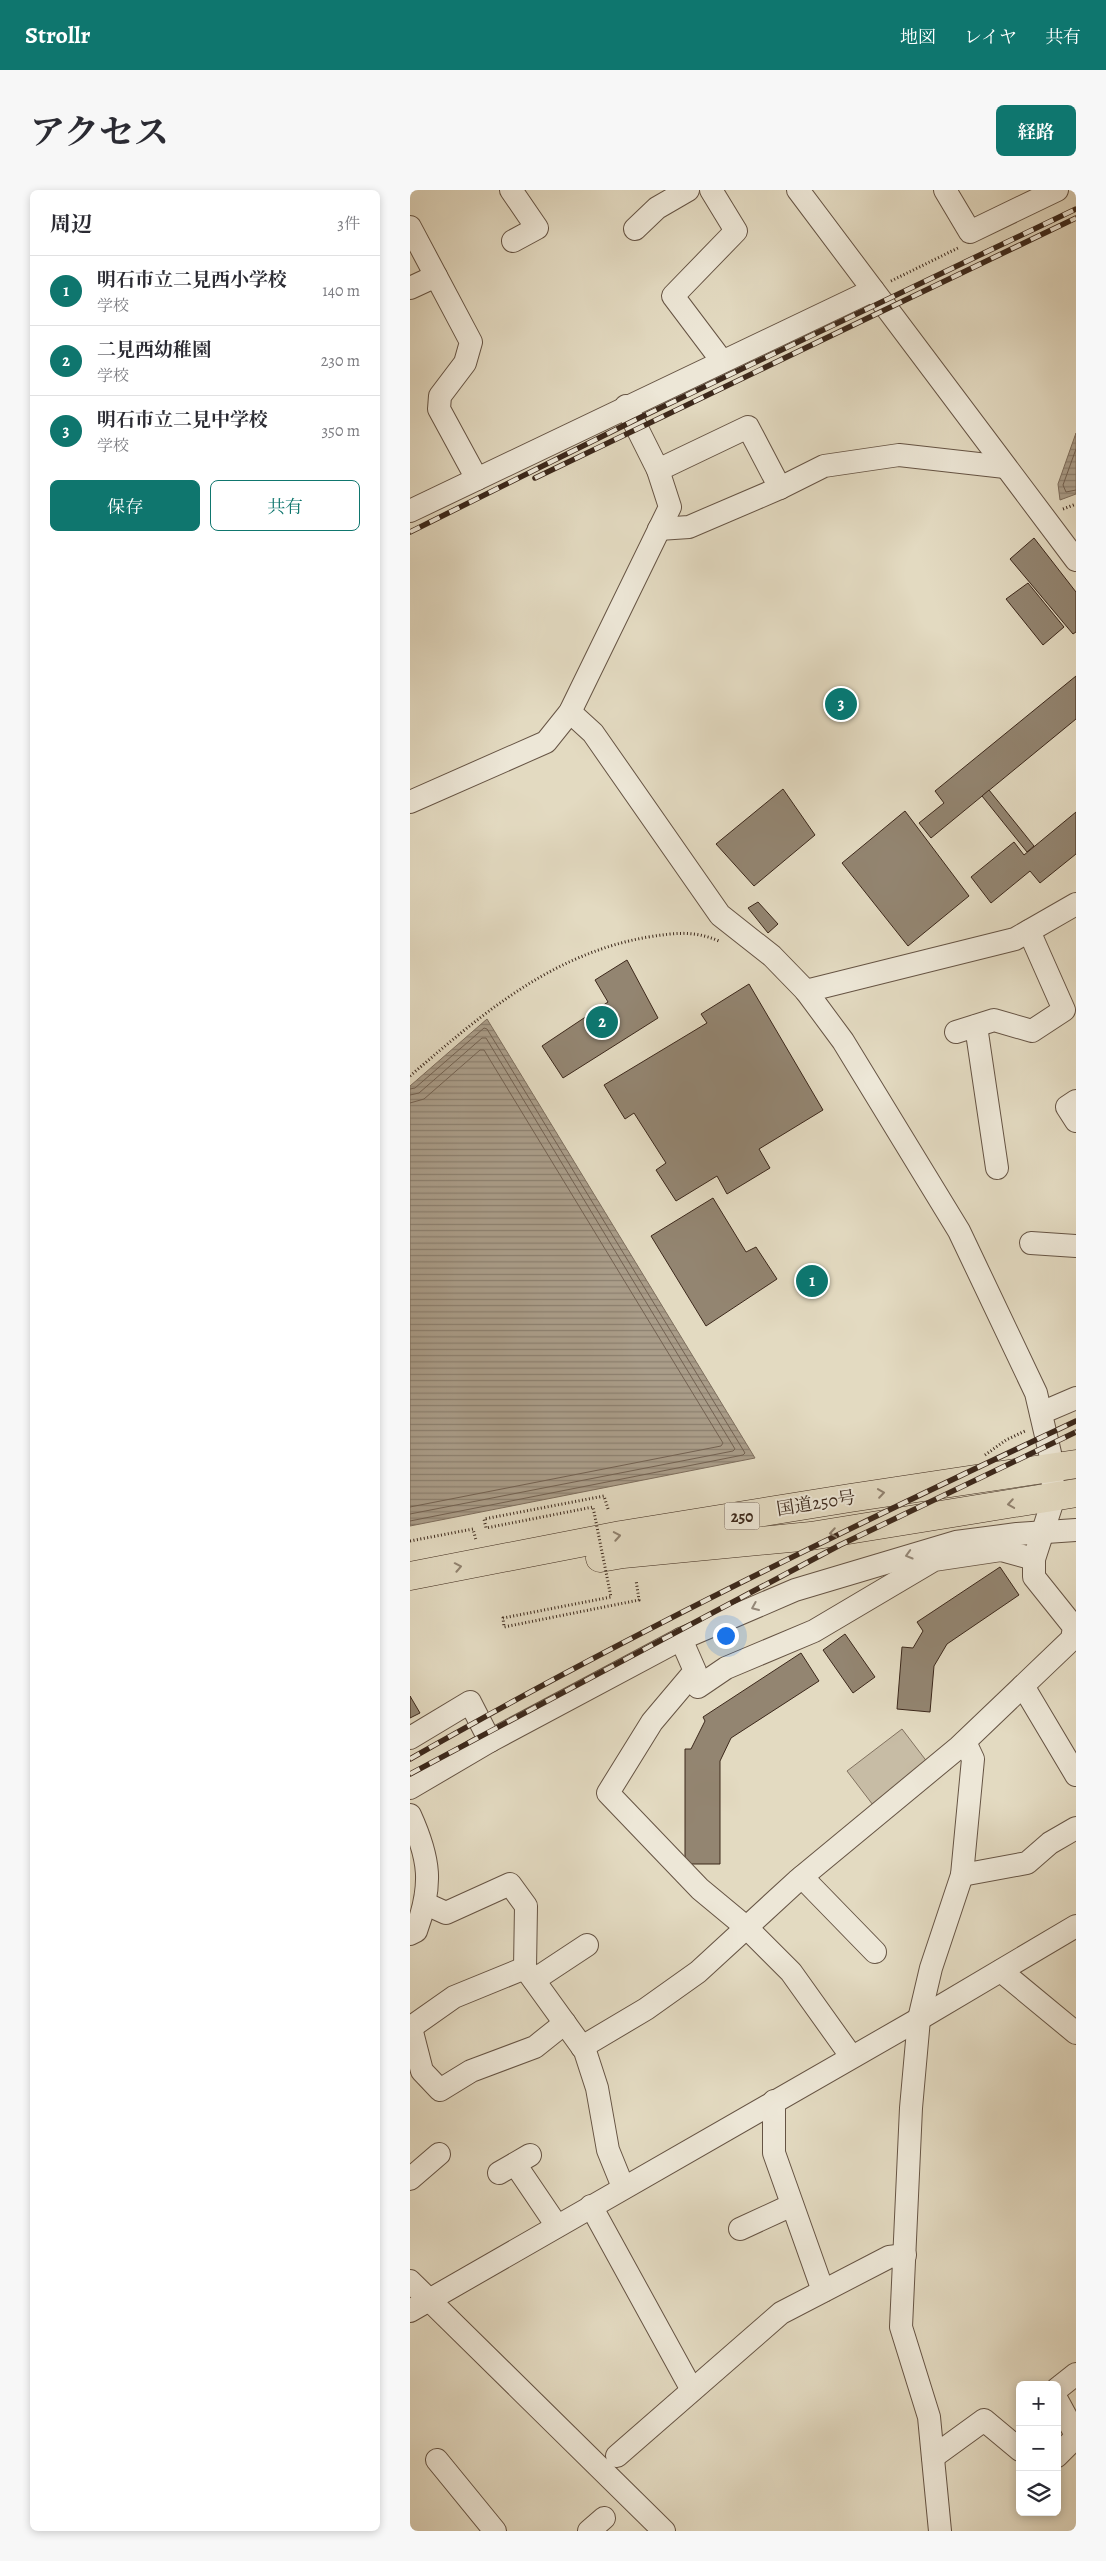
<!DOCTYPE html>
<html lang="ja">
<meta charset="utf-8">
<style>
:root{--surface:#fff;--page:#f7f7f7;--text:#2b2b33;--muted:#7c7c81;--line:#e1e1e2;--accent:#0f766e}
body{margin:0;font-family:Alegreya,"Noto Serif JP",serif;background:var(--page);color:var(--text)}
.controls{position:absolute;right:15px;bottom:15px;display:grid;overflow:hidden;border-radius:8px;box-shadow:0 2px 8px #0003}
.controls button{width:45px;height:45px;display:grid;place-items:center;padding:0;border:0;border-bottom:1px solid var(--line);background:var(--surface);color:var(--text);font:25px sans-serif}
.you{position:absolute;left:315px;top:1445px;width:18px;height:18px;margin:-12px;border:4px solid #fff;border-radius:50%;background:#1a73e8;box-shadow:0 0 0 8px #1a73e833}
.badge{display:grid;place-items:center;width:32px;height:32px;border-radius:50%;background:var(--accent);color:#fff;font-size:16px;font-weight:700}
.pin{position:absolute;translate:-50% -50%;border:2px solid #fff;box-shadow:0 1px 5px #0006}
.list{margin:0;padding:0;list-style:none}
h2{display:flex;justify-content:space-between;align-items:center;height:65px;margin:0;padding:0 20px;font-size:21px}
h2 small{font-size:16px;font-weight:400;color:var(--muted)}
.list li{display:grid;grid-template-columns:32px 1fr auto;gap:15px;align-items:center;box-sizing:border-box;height:70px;padding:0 20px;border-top:1px solid var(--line)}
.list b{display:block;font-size:19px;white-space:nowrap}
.list p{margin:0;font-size:16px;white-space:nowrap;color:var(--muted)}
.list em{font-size:16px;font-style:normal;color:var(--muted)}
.actions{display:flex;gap:10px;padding:15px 20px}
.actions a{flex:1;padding:11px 0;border:1px solid var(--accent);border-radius:8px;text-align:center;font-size:18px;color:var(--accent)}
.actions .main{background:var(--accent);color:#fff}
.icon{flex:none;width:28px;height:28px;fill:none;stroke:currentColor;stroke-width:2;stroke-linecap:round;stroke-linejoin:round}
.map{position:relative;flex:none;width:666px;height:2341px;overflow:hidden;border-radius:8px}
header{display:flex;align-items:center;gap:30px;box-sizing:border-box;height:70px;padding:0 25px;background:var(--accent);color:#fff}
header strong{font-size:24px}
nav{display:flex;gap:28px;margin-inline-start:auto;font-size:18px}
.intro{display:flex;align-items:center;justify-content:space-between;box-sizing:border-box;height:120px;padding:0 30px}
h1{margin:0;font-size:35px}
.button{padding:12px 22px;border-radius:8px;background:var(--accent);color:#fff;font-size:18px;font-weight:700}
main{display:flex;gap:30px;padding:0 30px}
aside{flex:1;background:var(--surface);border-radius:8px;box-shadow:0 2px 8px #0003}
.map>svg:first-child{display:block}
</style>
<header>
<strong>Strollr</strong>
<nav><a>地図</a><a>レイヤ</a><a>共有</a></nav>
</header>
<div class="intro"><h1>アクセス</h1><a class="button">経路</a></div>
<main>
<aside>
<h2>周辺<small>3件</small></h2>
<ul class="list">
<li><span class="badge">1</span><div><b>明石市立二見西小学校</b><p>学校</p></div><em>140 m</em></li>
<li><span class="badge">2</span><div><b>二見西幼稚園</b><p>学校</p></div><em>230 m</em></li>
<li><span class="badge">3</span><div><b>明石市立二見中学校</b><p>学校</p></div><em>350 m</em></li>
</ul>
<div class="actions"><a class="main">保存</a><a>共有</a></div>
</aside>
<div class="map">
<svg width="666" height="2341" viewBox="0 0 666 2341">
<defs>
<pattern id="water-rules" width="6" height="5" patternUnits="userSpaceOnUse" patternTransform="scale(1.25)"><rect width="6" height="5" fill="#aa9d89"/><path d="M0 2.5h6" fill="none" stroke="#8c806f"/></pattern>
</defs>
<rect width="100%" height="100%" fill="#e3dac1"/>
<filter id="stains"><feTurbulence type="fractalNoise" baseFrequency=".004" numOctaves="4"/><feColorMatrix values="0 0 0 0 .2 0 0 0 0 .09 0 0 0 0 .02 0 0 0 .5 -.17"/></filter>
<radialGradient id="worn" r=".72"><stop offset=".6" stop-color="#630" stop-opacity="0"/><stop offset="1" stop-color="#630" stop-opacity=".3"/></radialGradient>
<polygon fill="#c7bca5" stroke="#827260" points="492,1539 518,1573 463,1615 437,1581"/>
<g fill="url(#water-rules)" stroke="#7e6e5d">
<polygon points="666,243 666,304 650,310 648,294"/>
<polygon points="77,829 345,1268 0,1336 0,896"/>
</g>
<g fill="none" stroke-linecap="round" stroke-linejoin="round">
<g stroke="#736252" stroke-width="1">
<polyline points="666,259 653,295 656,302 666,300"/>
<polyline points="0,899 5,898 74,838 77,839 335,1263 333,1265 0,1331"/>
<polyline points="0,905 9,903 72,848 76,848 325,1259 323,1261 0,1324"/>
<polyline points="0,913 14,909 70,860 74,860 313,1253 311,1256 0,1317"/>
</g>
</g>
<g fill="#938571" stroke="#3c281b">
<polygon points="624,348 666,402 666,442 663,444 600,369"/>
<polygon points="618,393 654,437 633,455 596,409"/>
<polygon points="666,486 666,529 521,648 509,633 534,613 525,601"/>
<polygon points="373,599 405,645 344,696 306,654"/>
<polygon points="579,600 624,656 617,662 572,606"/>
<polygon points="495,621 559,706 498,756 432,673"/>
<polygon points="666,622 666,664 630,693 620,681 581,713 561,687 604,652 614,665"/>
<polygon points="348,712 368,734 358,743 338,718"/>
<polygon points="217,770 248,828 153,888 132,856 198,812 185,790"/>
<polygon points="339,794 413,920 349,959 360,978 317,1004 307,986 266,1011 246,980 256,973 224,923 215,929 194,895 297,833 291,824"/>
<polygon points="303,1008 336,1062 346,1057 367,1089 296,1136 241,1046"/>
<polygon points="590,1377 609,1405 537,1454 524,1476 520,1522 487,1519 492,1457 503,1458 513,1441 507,1432"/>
<polygon points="435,1444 465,1487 443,1503 413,1460"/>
<polygon points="391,1463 409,1491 321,1548 310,1571 310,1674 275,1674 275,1559 281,1559 295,1531 293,1527"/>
<polygon points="0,1506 10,1523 0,1528"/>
</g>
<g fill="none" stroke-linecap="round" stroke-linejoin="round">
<defs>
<g id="minor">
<polyline points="101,0 127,38 103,51"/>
<polyline points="301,0 326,41 263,106 312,171"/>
<polyline points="388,0 666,370"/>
<polyline points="535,0 560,42 647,0"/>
<polyline points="0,37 61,152 55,173 30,206 29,219 67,289"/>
<polyline points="225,39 247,18 278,0"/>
<polyline points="0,98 26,86"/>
<polyline points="248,280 338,237 370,298"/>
<polyline points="0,321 463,100"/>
<polyline points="249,339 279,337 370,298 414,276 489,265 595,277"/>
<polyline points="160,522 183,543 310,725 362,766 396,801 433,851 549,1041 626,1203 640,1263 644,1307 624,1369 624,1387 664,1437 662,1449 549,1557 387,1691 288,1782 236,1819 172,1857"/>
<polyline points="0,612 136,552 160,522 260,317 248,280 216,216"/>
<polyline points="396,801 605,749 666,714"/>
<polyline points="566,836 587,978"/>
<polyline points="546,842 584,830 622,841 654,820 619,741"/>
<polyline points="666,911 657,917 666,931"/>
<polyline points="621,1053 666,1056"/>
<polyline points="631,1223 666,1208"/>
<polyline points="271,1449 285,1481 242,1532 198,1603 290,1699 337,1738 381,1782 441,1866"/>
<polyline points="613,1496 666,1585"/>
<polyline points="288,1497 316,1478 404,1441 524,1370 591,1360 624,1369"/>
<polyline points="0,1548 60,1512 80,1551"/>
<polyline points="0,1598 80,1551 271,1449 385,1400 546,1352 607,1344 666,1340"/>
<path d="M 0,1625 C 20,1669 23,1695 6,1741 L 0,1744"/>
<polyline points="552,1685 617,1673 640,1653 666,1638"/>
<polyline points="392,1687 465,1762"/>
<polyline points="16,1714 36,1723 100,1694 116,1716 115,1778 175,1861 187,1898 198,1960 213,1997"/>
<polyline points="591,1781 666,1843"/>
<polyline points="124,1790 177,1755"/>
<polyline points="0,1838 44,1807 115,1778"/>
<polyline points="1,1838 12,1881 30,1900 61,1881 125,1857 155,1833"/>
<polyline points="364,1911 364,1963 413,2101"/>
<polyline points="105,1974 147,2036"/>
<polyline points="89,1983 120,1965"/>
<polyline points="0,1989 29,1964"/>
<polyline points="181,2016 282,2200"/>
<polyline points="330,2039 382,2015"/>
<polyline points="0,2091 254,2341"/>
<polyline points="0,2121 509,1829 666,1736"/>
<polyline points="647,2199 666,2184"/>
<polyline points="647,2210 666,2245"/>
<polyline points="207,2266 371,2123 479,2067 495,2065"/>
<polyline points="647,2266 666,2247"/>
<polyline points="523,2267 574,2230 610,2260"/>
<polyline points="27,2270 85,2341"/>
<polyline points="179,2341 194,2328"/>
<polyline points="530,2341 519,2227 491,2137 501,1918 509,1829 521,1778 552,1685 563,1569 555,1552"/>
</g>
<g id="highway">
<polyline points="190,1368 213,1364 401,1346 666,1303"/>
<polyline points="0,1386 211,1345 440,1308 666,1274"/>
</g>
</defs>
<use href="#minor" stroke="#665444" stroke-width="24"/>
<use href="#highway" stroke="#3c281b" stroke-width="29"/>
<g stroke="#3c281b" stroke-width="3" stroke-dasharray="1 2.5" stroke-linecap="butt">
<polyline points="481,91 550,57"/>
<polyline points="653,319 666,314"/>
<path d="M 0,886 C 72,824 141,764 238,747 C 265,743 283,740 309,751"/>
<polyline points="575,1265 596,1250 615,1241"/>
<polyline points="0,1351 63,1339 66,1350"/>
</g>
<use href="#minor" stroke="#ede7d7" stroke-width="22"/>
<use href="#highway" stroke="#e3dac1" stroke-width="28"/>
<defs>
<g id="rail">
<polyline points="125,288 666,28"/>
<polyline points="0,342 223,231 666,19"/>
<path d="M 0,1569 C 216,1445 441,1337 666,1231"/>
<polyline points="0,1584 430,1355 666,1242"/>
</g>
</defs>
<use href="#rail" stroke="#3c281b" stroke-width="5.5"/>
<use href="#rail" stroke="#ede7d7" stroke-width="4" stroke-dasharray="11" stroke-linecap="butt"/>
<polyline stroke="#3c281b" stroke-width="3" stroke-dasharray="1 2.5" stroke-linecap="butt" points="198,1319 194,1306 74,1329 76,1338 183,1317 201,1407 93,1428 94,1437 229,1410 226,1390"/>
</g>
<defs><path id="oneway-chevron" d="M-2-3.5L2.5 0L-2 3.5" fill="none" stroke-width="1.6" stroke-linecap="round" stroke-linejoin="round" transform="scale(1.25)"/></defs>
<g stroke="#90816e">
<use href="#oneway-chevron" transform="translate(471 1303) rotate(-8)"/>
<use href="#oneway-chevron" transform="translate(601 1314) rotate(171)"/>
<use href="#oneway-chevron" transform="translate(423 1343) rotate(171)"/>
<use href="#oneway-chevron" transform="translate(207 1346) rotate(-10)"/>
<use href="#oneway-chevron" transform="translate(48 1377) rotate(-11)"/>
</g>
<g stroke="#948879">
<use href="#oneway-chevron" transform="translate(499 1365) rotate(164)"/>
<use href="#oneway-chevron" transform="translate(345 1417) rotate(157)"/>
</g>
<g text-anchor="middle" stroke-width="4" stroke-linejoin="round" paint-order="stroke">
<rect fill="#ede7d7" stroke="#716153" stroke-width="1" x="314.5" y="1312.5" width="35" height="27" rx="4"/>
<g font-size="16" font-weight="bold" fill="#3c281b">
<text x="332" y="1332">250</text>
</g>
<g font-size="18" fill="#3c281b" stroke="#ede7d7">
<text transform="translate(406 1313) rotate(-9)" y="6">国道250号</text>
</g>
</g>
<rect width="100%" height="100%" filter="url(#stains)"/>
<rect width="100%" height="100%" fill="url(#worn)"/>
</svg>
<div class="controls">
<button>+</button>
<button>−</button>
<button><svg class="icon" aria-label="layers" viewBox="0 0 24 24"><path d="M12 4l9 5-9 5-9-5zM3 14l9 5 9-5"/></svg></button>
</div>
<div class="you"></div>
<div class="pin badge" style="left:402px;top:1091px">1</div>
<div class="pin badge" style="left:192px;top:832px">2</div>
<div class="pin badge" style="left:431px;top:514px">3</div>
</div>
</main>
